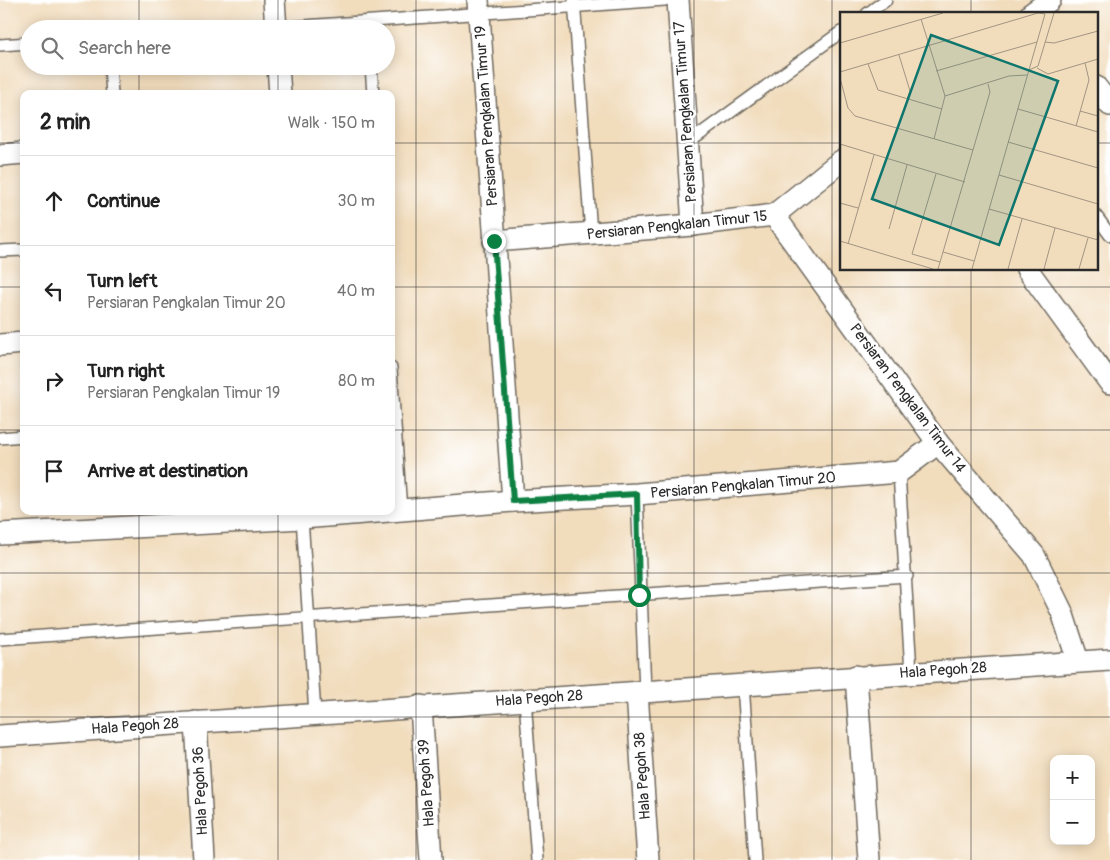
<!DOCTYPE html>
<meta charset="utf-8">
<style>
:root{--surface:#fff;--page:#f2f2f2;--text:#222;--muted:#767676;--line:#e0e0e0}
body{margin:0;font-family:Pangolin,sans-serif;background:var(--page);color:var(--text)}
.controls{position:absolute;right:15px;bottom:15px;display:grid;overflow:hidden;border-radius:10px;box-shadow:0 2px 12px #0003}
.controls button{width:45px;height:45px;display:grid;place-items:center;padding:0;border:0;border-bottom:1px solid var(--line);background:var(--surface);color:var(--text);font:25px sans-serif}
.stop{position:absolute;width:15px;height:15px;margin:-11px;border:4px solid #0b8043;border-radius:50%;background:#fff}
.stop.end{background:#0b8043;border-color:#fff;box-shadow:0 1px 5px #0008}
.list{margin:0;padding:0;list-style:none}
h2{display:flex;justify-content:space-between;align-items:center;height:65px;margin:0;padding:0 20px;font-size:21px}
h2 small{font-size:16px;font-weight:400;color:var(--muted)}
.list li{display:grid;grid-template-columns:32px 1fr auto;gap:15px;align-items:center;box-sizing:border-box;height:90px;padding:0 20px;border-top:1px solid var(--line)}
.list b{display:block;font-size:19px;white-space:nowrap}
.list p{margin:0;font-size:16px;white-space:nowrap;color:var(--muted)}
.list em{font-size:16px;font-style:normal;color:var(--muted)}
.icon{flex:none;width:28px;height:28px;fill:none;stroke:currentColor;stroke-width:2;stroke-linecap:round;stroke-linejoin:round}
.map{position:relative;flex:none;width:1110px;height:860px;overflow:hidden}
.search{position:absolute;background:var(--surface);box-shadow:0 2px 12px #0003;left:20px;top:20px;width:375px;height:55px;display:flex;align-items:center;gap:12px;box-sizing:border-box;padding:0 18px;border-radius:28px;color:var(--muted);font-size:19px}
.panel{position:absolute;background:var(--surface);box-shadow:0 2px 12px #0003;left:20px;top:90px;width:375px;height:425px;border-radius:10px}
.map>svg:first-child{display:block}
</style>
<div class="map">
<svg width="1110" height="860" viewBox="0 0 1110 860">
<rect width="100%" height="100%" fill="#fff"/>
<filter id="ink" filterUnits="userSpaceOnUse"><feTurbulence type="fractalNoise" baseFrequency=".02" numOctaves="2"/><feDisplacementMap in="SourceGraphic" scale="10" xChannelSelector="R" yChannelSelector="G"/><feConvolveMatrix kernelMatrix="1 2 1 2 8 2 1 2 1" color-interpolation-filters="sRGB"/></filter>
<filter id="wash" filterUnits="userSpaceOnUse"><feTurbulence type="fractalNoise" baseFrequency=".0096" numOctaves="4" result="noise"/><feDisplacementMap in="SourceGraphic" scale="20" xChannelSelector="R" yChannelSelector="G"/><feGaussianBlur stdDeviation="1.12" result="paint"/><feColorMatrix in="noise" values="0 0 0 0 0 0 0 0 0 0 0 0 0 0 0 0 0 1.4 0 .05"/><feComposite in="paint" operator="in"/></filter>
<g filter="url(#wash)">
<rect width="100%" height="100%" fill="#f1dcbc"/>
</g>
<g filter="url(#ink)">
<g fill="none" stroke-linecap="round" stroke-linejoin="round">
<defs>
<g id="lane">
<polyline points="574,0 591,234"/>
<polyline points="867,14 886,0"/>
<polyline points="276,28 665,0"/>
<polyline points="0,45 29,43"/>
<polyline points="110,66 112,94"/>
<polyline points="371,66 373,94"/>
<polyline points="688,143 841,32"/>
<polyline points="1096,216 1110,235"/>
<polyline points="0,251 24,250"/>
<polyline points="391,368 401,511"/>
<polyline points="0,438 24,436"/>
<polyline points="899,472 911,672"/>
<polyline points="637,494 645,691"/>
<polyline points="302,518 315,714"/>
<polyline points="0,639 907,576"/>
<polyline points="743,684 755,860"/>
<polyline points="525,699 537,860"/>
</g>
<g id="street">
<polyline points="274,0 276,29"/>
<polyline points="478,0 513,501"/>
<polyline points="678,0 693,225"/>
<polyline points="1031,14 1050,0"/>
<polyline points="278,66 280,94"/>
<polyline points="1096,87 1110,105"/>
<polyline points="0,155 24,153"/>
<polyline points="774,215 938,443 1034,555 1062,612 1078,661"/>
<polyline points="494,241 693,225 774,215 841,161"/>
<polyline points="1027,269 1110,383"/>
<polyline points="0,345 24,343"/>
<polyline points="0,534 302,518 513,501 637,494 899,472 938,443"/>
<polyline points="856,676 869,860"/>
<polyline points="637,692 648,860"/>
<polyline points="421,706 431,860"/>
<polyline points="196,722 204,860"/>
<polyline points="0,736 1110,660"/>
</g>
</defs>
<use href="#lane" stroke="#70695e" stroke-width="14"/>
<use href="#street" stroke="#70695e" stroke-width="24"/>
<use href="#lane" stroke="#fff" stroke-width="11"/>
<use href="#street" stroke="#fff" stroke-width="21"/>
</g>
</g>
<g fill="none" stroke-linecap="round" stroke-linejoin="round" filter="url(#ink)">
<polyline stroke="#0b8043" stroke-width="6" points="494,241 513,501 637,494 639,595"/>
</g>
<path fill="none" stroke="#2b2b2b" stroke-width="1" stroke-opacity="0.55" d="M 139,0 L 139,29M 278,0 L 278,29M 416,0 L 416,860M 555,0 L 555,860M 694,0 L 694,860M 832,0 L 832,860M 971,0 L 971,14M 139,66 L 139,94M 278,66 L 278,94M 0,143 L 24,143M 391,143 L 841,143M 1096,143 L 1110,143M 971,269 L 971,860M 0,287 L 24,287M 391,287 L 1110,287M 0,430 L 24,430M 391,430 L 1110,430M 139,511 L 139,860M 278,511 L 278,860M 0,573 L 1110,573M 0,717 L 1110,717"/>
<g text-anchor="middle" stroke-width="5" stroke-linejoin="round" paint-order="stroke">
<g font-size="15" fill="#2b2b2b" stroke="#fff">
<text transform="translate(685 112) rotate(-94)" y="5">Persiaran Pengkalan Timur 17</text>
<text transform="translate(486 116) rotate(-94)" y="5">Persiaran Pengkalan Timur 19</text>
<text transform="translate(677 225) rotate(-6)" y="5">Persiaran Pengkalan Timur 15</text>
<text transform="translate(908 398) rotate(53)" y="5">Persiaran Pengkalan Timur 14</text>
<text transform="translate(743 485) rotate(-5)" y="5">Persiaran Pengkalan Timur 20</text>
<text transform="translate(943 670) rotate(-4)" y="5">Hala Pegoh 28</text>
<text transform="translate(539 698) rotate(-4)" y="5">Hala Pegoh 28</text>
<text transform="translate(135 726) rotate(-4)" y="5">Hala Pegoh 28</text>
<text transform="translate(642 776) rotate(-94)" y="5">Hala Pegoh 38</text>
<text transform="translate(426 783) rotate(-94)" y="5">Hala Pegoh 39</text>
<text transform="translate(200 791) rotate(-93)" y="5">Hala Pegoh 36</text>
</g>
</g>
<g transform="translate(840 12)">
<rect width="258" height="258" fill="#f1dcbc"/>
<path fill="none" stroke="#a29582" stroke-width="1" d="M 81,7 L 105,84 L 94,127M 205,30 L 214,31 L 258,19M 0,31 L 103,1M 59,43 L 70,79 L 67,87M 28,52 L 38,78 L 102,97M 197,56 L 208,62 L 258,47M 189,58 L 198,54 L 214,1M 96,59 L 197,30M 0,60 L 198,1 L 205,2 L 132,257M 0,66 L 8,96 L 15,104 L 133,138M 105,84 L 169,64 L 187,63M 178,97 L 258,120M 240,99 L 258,104M 236,114 L 249,68 L 245,51M 168,130 L 258,156M 0,132 L 125,170M 96,162 L 72,242 L 100,250M 159,163 L 258,192M 0,191 L 18,196M 149,197 L 258,228M 49,217 L 67,153M 0,229 L 93,257M 8,232 L 34,143M 103,240 L 134,249M 98,257 L 150,80 L 148,72M 168,257 L 182,207M 204,257 L 215,216M 239,257 L 248,226"/>
<path fill="#0f766e" fill-opacity="0.15" stroke="#0f766e" stroke-width="2.5" d="M 91,23 L 218,69 L 159,233 L 32,187 Z"/>
<rect width="258" height="258" fill="none" stroke="#2b2b2b" stroke-width="2.5"/>
</g>
</svg>
<div class="controls">
<button>+</button>
<button>−</button>
</div>
<div class="stop" style="left:639px;top:595px"></div>
<div class="stop end" style="left:494px;top:241px"></div>
<div class="search"><svg class="icon" aria-label="search" viewBox="0 0 24 24"><circle cx="10" cy="10" r="6"/><path d="M15 15l6 6"/></svg>Search here</div>
<section class="panel">
<h2>2 min<small>Walk · 150 m</small></h2>
<ul class="list">
<li><svg class="icon" aria-label="ahead" viewBox="0 0 24 24"><path d="M12 20V5M6 11l6-6 6 6"/></svg><div><b>Continue</b></div><em>30 m</em></li>
<li><svg class="icon" aria-label="left" viewBox="0 0 24 24"><path d="M17 20v-9H6M10 6l-5 5 5 5"/></svg><div><b>Turn left</b><p>Persiaran Pengkalan Timur 20</p></div><em>40 m</em></li>
<li><svg class="icon" aria-label="right" viewBox="0 0 24 24"><path d="M7 20v-9h11M14 6l5 5-5 5"/></svg><div><b>Turn right</b><p>Persiaran Pengkalan Timur 19</p></div><em>80 m</em></li>
<li><svg class="icon" aria-label="arrive" viewBox="0 0 24 24"><path d="M6 21V4h12l-3 4 3 4H6"/></svg><div><b>Arrive at destination</b></div></li>
</ul>
</section>
</div>
